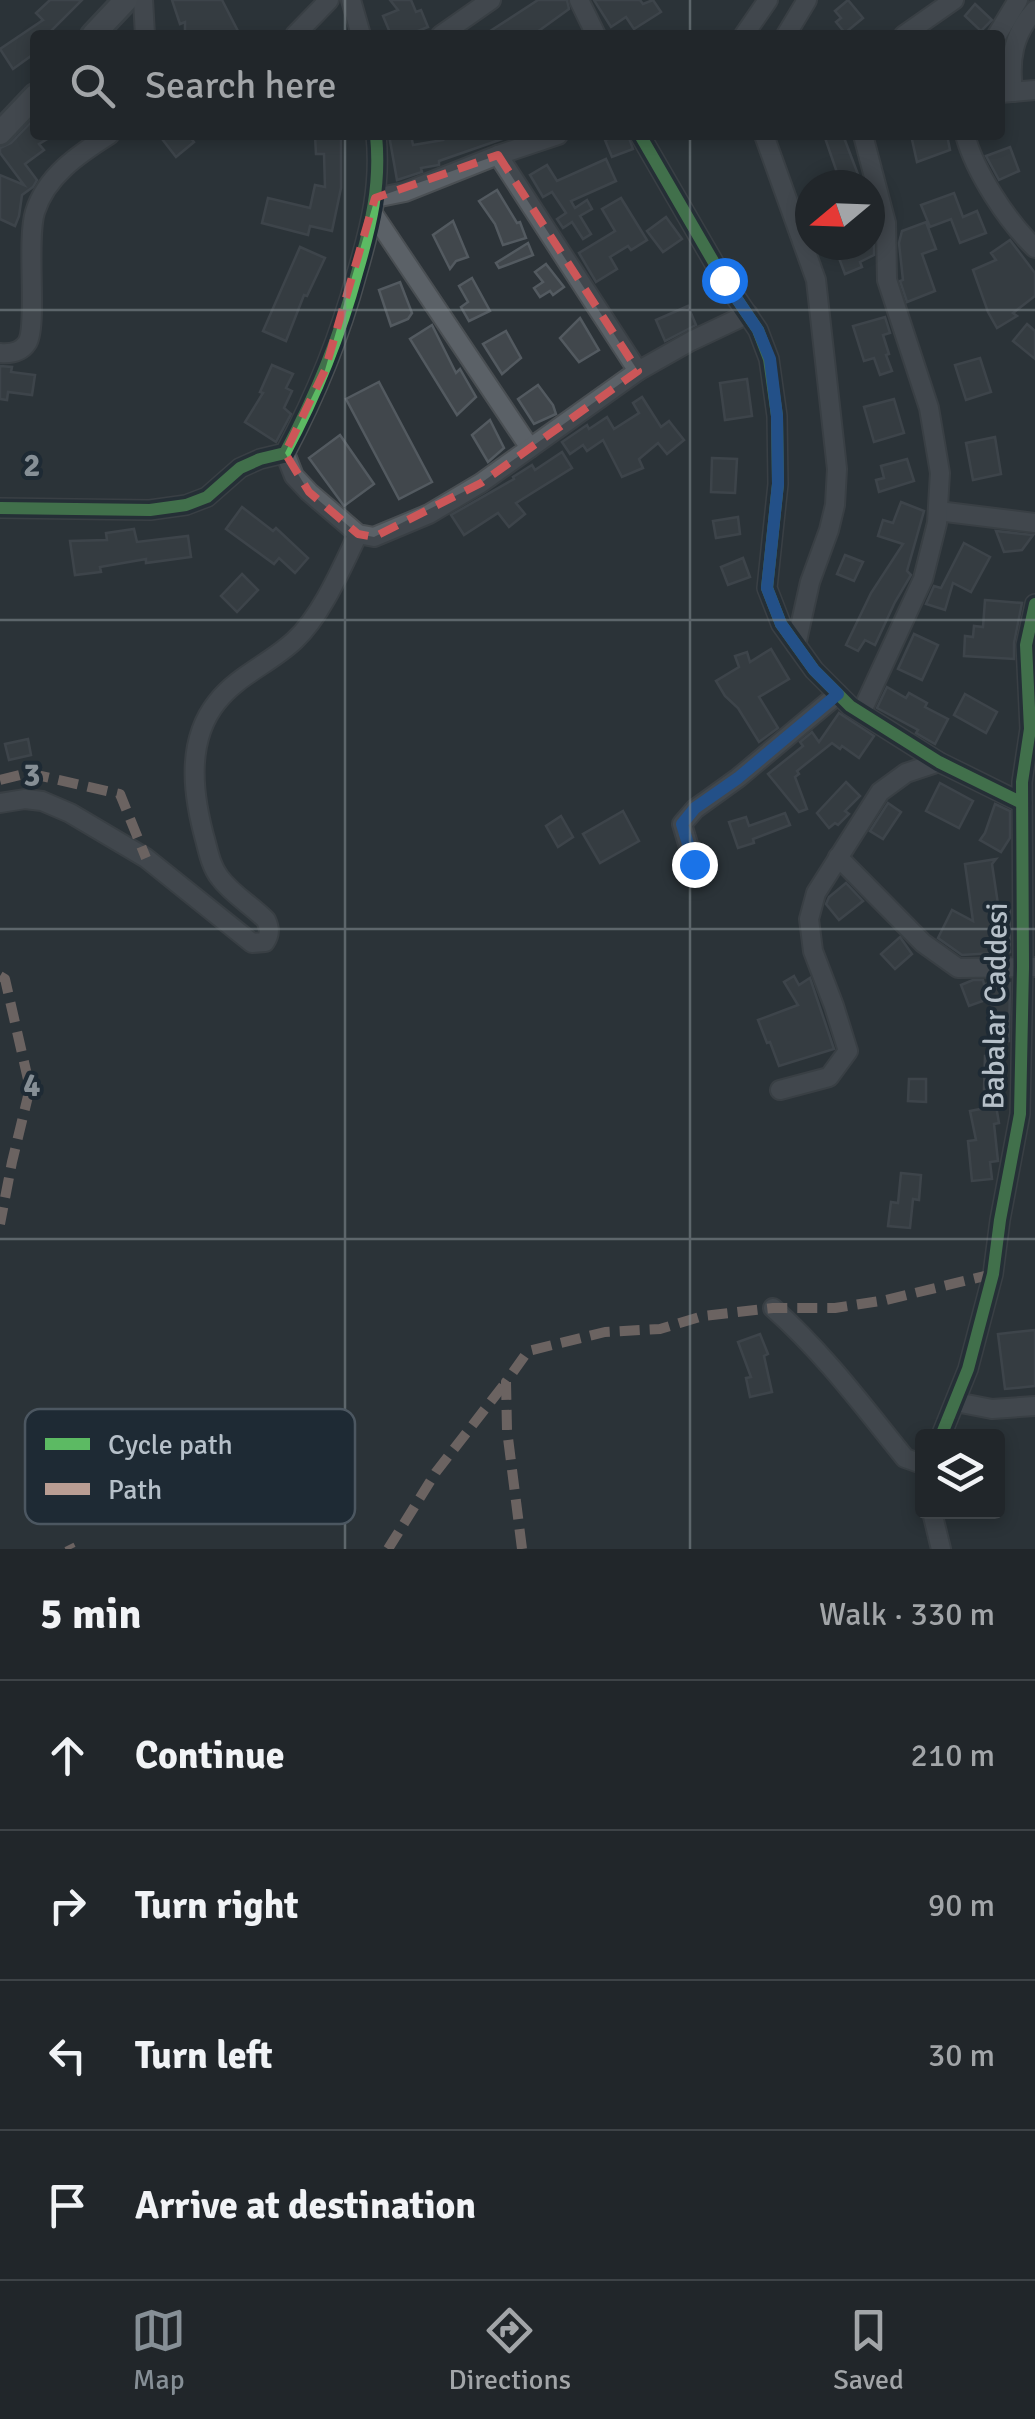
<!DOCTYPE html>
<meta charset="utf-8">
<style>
:root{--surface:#21262a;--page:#2d3236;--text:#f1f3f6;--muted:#a2a5a8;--line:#3e4347;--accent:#868f96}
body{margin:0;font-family:Signika,sans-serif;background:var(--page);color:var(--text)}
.controls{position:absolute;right:30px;bottom:30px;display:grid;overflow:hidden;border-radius:10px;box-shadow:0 5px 15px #0003}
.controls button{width:90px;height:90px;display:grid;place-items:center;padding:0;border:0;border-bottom:2px solid var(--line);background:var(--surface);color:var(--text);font:50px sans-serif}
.compass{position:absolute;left:795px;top:170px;width:90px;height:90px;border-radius:50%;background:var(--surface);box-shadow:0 5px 15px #0003;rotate:251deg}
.stop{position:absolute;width:30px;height:30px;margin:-22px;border:8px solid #1a73e8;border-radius:50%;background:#fff}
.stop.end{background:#1a73e8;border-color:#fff;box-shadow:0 2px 10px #0008}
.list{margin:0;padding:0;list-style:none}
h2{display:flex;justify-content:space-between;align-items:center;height:130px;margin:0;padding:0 40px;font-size:42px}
h2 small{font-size:32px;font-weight:400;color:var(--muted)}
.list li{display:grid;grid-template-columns:65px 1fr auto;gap:30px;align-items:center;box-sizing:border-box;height:150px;padding:0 40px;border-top:2px solid var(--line)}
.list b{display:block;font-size:38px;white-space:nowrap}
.list em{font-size:32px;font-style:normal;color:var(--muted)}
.icon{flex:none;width:55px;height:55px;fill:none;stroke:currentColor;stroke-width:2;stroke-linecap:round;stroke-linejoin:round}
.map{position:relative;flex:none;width:1035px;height:1549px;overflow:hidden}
.search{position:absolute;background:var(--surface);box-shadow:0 5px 15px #0003;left:30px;right:30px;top:30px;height:110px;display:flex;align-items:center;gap:25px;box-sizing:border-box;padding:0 35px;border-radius:10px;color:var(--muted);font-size:38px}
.sheet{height:730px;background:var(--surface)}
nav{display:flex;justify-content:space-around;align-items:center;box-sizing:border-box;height:140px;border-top:2px solid var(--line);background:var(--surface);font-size:28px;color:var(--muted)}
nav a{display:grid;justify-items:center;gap:5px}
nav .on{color:var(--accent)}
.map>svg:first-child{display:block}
</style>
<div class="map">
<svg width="1035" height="1549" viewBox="0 0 1035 1549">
<rect width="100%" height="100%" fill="#2c3338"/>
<g fill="#41474c" stroke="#535a60" stroke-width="2.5">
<polygon points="50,0 82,0 47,35 35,35 35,53 13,69 0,49 43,20 36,13"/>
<polygon points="172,0 222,0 240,35 185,35 185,22 180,24"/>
<polygon points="390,0 411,0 416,12 421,10 428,27 408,35 391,35 383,16 398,10"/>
<polygon points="538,0 567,0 569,9 533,35 484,35"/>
<polygon points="594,0 640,0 643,4 653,0 661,12 634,29 626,17 611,27"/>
<polygon points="848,0 863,18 845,33 836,22 841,18 835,11"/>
<polygon points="975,4 992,20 981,31 965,16"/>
<polygon points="35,118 35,135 54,135 39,144 44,150 25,164 37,180 33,187 22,195 19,216 15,226 0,219 0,175 24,185 0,153 0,148 11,143"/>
<polygon points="159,135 188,135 194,142 176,157"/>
<polygon points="315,135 341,135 341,188 332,231 310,226 308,235 262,223 268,198 310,208 315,185 325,187 324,154 316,154"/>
<polygon points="389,135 411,135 413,145 443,140 441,135 508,137 439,161 439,165 421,168 422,172 397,180"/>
<polygon points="619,135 628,135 633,149 612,157 605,140"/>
<polygon points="824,135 843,135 859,177 841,184"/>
<polygon points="911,135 947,135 950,150 917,162"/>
<polygon points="1010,147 1019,171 999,180 986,156"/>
<polygon points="606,159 616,181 571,201 575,208 587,200 592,209 580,216 591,234 583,239 572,222 563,228 557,219 566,213 552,192 543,197 530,175 547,165 557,181"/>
<polygon points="497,190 517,223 520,222 526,238 503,245 495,224 479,201"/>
<polygon points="954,193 963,217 977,211 986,233 960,243 951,219 930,227 921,205"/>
<polygon points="621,198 647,240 631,250 628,246 610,257 617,269 596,282 579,253 615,231 602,209"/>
<polygon points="666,217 682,239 663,252 647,231"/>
<polygon points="453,221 468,257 456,261 450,269 433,235"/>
<polygon points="926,222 936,249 922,254 935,291 907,302 900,281 903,280 899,243 902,231"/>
<polygon points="1010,240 1035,273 1035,296 1013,313 1017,316 997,328 988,312 973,270 996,260 991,253"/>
<polygon points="528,243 533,255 499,268 496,263"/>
<polygon points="850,245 874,245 874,255 860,262 862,267 845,274 836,250"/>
<polygon points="300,247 325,258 307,296 304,295 286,341 263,331"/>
<polygon points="546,264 564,287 553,295 550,291 540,297 534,288 543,282 535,272"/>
<polygon points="472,278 490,311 469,321 461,307 468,302 459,286"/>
<polygon points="400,282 412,313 408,319 391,326 379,290"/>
<polygon points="688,306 696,325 665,341 656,320"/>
<polygon points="885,317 890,333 883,335 889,354 886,355 892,371 880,375 874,358 864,361 853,326"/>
<polygon points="580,318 599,350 579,362 560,338"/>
<polygon points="1027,324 1035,331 1035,359 1013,341"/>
<polygon points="432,325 456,373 460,369 476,397 457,415 410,339"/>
<polygon points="506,331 521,358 502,374 483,344"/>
<polygon points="980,358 991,392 966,400 955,365"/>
<polygon points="272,365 293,374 286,388 292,391 284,408 291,414 276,442 245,422 263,393 260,392"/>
<polygon points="0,366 12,367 11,372 35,375 32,395 8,392 7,400 0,399"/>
<polygon points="747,379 752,416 725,420 720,383"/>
<polygon points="379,382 432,482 399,499 346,399"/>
<polygon points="538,385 553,405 556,414 534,424 518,399"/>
<polygon points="642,397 661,427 669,421 684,440 667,454 658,443 639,459 643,468 622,477 603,440 587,451 583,445 570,454 562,442 587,425 589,429 607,417 614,429 639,413 633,403"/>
<polygon points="894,399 904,433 874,442 864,407"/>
<polygon points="490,420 504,448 488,462 472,435"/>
<polygon points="340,435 374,484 344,506 309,458"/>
<polygon points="995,437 1001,474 973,480 966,443"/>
<polygon points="562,452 572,468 516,503 525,514 509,527 498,513 464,535 451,515 514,479 513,477 532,465 535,470"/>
<polygon points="712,458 737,459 735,493 711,492"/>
<polygon points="907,459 914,481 879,492 876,480 884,478 881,466"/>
<polygon points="901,502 924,511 907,571 911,575 895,602 875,645 865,640 858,651 846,645 871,593 903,544 878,536 883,520 893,523"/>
<polygon points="242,507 273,531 276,528 308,558 295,573 279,558 274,564 226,529"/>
<polygon points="738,517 740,534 716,538 713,521"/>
<polygon points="134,529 137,542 188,536 191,557 146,563 146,559 100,567 101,572 75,575 70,541 107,540 106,533"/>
<polygon points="996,531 1033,535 1022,550 1004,552"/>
<polygon points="964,543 990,557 971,592 953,583 945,610 926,604 934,586 941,588"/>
<polygon points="845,555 863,562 854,581 837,574"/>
<polygon points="743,558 750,577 728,585 721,567"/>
<polygon points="242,574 258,590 237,612 221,596"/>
<polygon points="985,600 1022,603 1014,643 1014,659 964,656 965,636 973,637 974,626 983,627"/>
<polygon points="914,634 938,645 922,680 898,669"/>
<polygon points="771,649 789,679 759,697 778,728 759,742 738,708 725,696 716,681 739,667 735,656 747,652 750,662"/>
<polygon points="887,687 906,698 909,693 927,703 925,707 948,719 935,744 916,733 918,730 877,708"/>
<polygon points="965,694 997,712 986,733 954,715"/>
<polygon points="839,713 874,736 859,758 842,746 840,749 832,743 797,771 799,774 795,777 807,809 799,812 768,774 803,746 800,742 812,732 819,742"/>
<polygon points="28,739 31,755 9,760 5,744"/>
<polygon points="846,782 860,796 845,811 849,814 838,825 835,823 829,828 817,813"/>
<polygon points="940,783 973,801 959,828 926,811"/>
<polygon points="888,803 901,812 883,839 870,831"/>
<polygon points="995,804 1010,811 1010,838 1001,852 980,840 985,833"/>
<polygon points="623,811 639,841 600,863 583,834"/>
<polygon points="785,813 790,825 753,839 754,843 738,848 729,822 746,817 749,826"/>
<polygon points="561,816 573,837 558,847 546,826"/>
<polygon points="996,859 992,864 999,911 1010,910 1010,952 962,955 938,938 952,910 973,921 965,864"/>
<polygon points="846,883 863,901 839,920 826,904 829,897"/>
<polygon points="900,937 912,954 895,969 881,954"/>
<polygon points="794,976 799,985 810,978 834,1049 779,1066 770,1042 767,1043 758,1020 798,1005 784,982"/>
<polygon points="973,980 983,980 984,984 1010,983 1009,1041 1004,1041 1003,1089 984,1089 985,1056 992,1056 991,998 969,1006 961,985"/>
<polygon points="909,1079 926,1079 926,1102 908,1101"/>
<polygon points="996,1106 999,1123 994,1124 998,1161 990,1162 992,1179 972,1181 968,1141 976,1140 970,1111"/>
<polygon points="901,1173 921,1175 919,1200 913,1199 910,1228 888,1226 891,1202 898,1203"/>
<polygon points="1035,1330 1035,1386 1005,1389 998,1334"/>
<polygon points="760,1334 768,1354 764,1356 772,1392 750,1397 746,1378 751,1377 738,1342"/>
</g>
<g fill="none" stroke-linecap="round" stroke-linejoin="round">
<defs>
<g id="minor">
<polyline points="143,0 145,35"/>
<polyline points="351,0 361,35"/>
<polyline points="579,0 596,35"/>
<polyline points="295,35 329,0"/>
<polyline points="441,35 491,0"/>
<polyline points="744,35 768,0"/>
<polyline points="786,35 807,0"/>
<polyline points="904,35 954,0"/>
<polyline points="997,35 1018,0"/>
<path d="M 1013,92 C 1009,60 1013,34 1035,10"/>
<polyline points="1000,93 1035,90"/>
<polyline points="640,135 724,280 758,330 769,359 777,416 778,484 767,588 781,624 814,670 850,706 939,762 1022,803"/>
<polyline points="764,135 816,280 837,469 835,505 829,530 810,582 796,645"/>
<path d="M 965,135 C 975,172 1007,221 1035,248"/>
<polyline points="498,155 638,371"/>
<polyline points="375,198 405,192 498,155 558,135"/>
<polyline points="374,215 530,448"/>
<path d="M 0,353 C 11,354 21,352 27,343 C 38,327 26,241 35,212 C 46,176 79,154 109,135"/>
<polyline points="285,453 294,476 309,492 358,534 374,537 429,514 481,483 638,371 691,341 748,314"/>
<path d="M 0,508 L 150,510 L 186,505 L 207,497 L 240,468 L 260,459 L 285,453 C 316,395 340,336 357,273 C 371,225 381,185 376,135"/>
<polyline points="938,511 1035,523"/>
<polyline points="861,713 923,579 937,523 940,473 929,408 887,280 886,223 863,135"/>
<path d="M 0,803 L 25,799 L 42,801 L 70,813 L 146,858 L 252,943 L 265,942 C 270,934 270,929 266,920 C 251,905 232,894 220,878 C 212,868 209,855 206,843 C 193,797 185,742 217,702 C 238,675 271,663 295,640 C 322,615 342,567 358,534"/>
<polyline points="838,857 923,943 958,968 1035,967"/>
<polyline points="694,864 682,824 695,809 738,778 838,694"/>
<polyline points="780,1090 829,1077 848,1051 834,1006 813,951 809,919 816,893 880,792 906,773 939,762"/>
<path d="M 773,1308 C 823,1352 863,1406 905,1458 L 922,1464"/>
<polyline points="956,1402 992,1409 1035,1406"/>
<polyline points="941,1436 968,1369 993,1274 1000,1220 1020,1114 1023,967 1022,782 1030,729 1026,645 1035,604"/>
<polyline points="932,1512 941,1549"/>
</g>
<g id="major">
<polyline points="93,35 126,0"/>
<polyline points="0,133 35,96"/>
</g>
</defs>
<use href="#minor" stroke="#4a4f53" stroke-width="22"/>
<use href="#major" stroke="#4a5055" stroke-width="28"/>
<use href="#minor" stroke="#5b6167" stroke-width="18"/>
<use href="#major" stroke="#5e6368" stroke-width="22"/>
<g stroke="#b99d93" stroke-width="10" stroke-dasharray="20 10" stroke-linecap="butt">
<polyline points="0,780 28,773 120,794 146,858"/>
<polyline points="0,976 5,979 30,1088 12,1162 0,1224"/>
<polyline points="69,1545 71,1549"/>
<polyline points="388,1549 436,1472 506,1382"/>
<polyline points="522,1549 507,1430 506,1382 528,1351 605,1332 660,1329 703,1316 773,1308 835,1308 886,1300 993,1274"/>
</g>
<defs>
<g id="cycleway">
<polyline points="640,135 724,280 758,330 769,359 777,416 778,484 767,588 781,624 814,670 850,706 939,762 1022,803"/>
<path d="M 0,508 L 150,510 L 186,505 L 207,497 L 240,468 L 260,459 L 285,453 C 316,395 340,336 357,273 C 371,225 381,185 376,135"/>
<polyline points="941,1436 968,1369 993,1274 1000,1220 1020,1114 1023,967 1022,782 1030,729 1026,645 1035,604"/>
</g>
</defs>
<use href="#cycleway" stroke="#1e2a34" stroke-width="19"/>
<use href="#cycleway" stroke="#5cba63" stroke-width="12"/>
</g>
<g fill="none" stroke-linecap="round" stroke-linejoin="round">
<polyline stroke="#1a73e8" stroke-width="12" points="694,864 682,824 695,808 738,778 838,694 814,670 781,624 767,588 778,484 777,416 770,359 758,330 724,280"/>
</g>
<path d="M0 0H1035V1549H0ZM 498,155 L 638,371 L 481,483 L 374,537 L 358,534 L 309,492 L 285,453 L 325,370 L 375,198 Z" fill="#2c3338" fill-opacity=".55" fill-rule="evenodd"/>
<path fill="none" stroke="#cc5658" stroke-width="8" stroke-dasharray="20 12" stroke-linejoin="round" d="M 498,155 L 638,371 L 481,483 L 374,537 L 358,534 L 309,492 L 285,453 L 325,370 L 375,198 Z"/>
<path fill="none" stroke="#868f96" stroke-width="2.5" stroke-opacity="0.55" d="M 345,0 L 345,35M 690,0 L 690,35M 345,135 L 345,1549M 690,135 L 690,1549M 0,310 L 1035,310M 0,620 L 1035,620M 0,929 L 1035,929M 0,1239 L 1035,1239"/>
<g text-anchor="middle" stroke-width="8" stroke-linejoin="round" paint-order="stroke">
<g font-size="30" fill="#b6c0c9" stroke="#1e2a34">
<text transform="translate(995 1006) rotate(-89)" y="10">Babalar Caddesi</text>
</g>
</g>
<rect x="25" y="1409" width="330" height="115" rx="15" fill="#1e2a34" stroke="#4c5761" stroke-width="2.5"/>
<rect x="45" y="1438" width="45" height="12" fill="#5cba63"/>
<rect x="45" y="1483" width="45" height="12" fill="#b99d93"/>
<g font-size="28" fill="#b6c0c9">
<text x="108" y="1454">Cycle path</text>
<text x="108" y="1499">Path</text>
</g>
<g font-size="32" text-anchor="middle" font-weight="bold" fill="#868f96" stroke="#1e2a34" stroke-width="8" stroke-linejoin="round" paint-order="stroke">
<text x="32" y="476">2</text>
<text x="32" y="786">3</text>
<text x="32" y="1096">4</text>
</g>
</svg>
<div class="controls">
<button><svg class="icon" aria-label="layers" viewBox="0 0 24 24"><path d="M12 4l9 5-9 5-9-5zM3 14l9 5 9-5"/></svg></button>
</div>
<svg class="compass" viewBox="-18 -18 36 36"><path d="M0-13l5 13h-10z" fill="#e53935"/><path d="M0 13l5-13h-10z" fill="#a2a5a8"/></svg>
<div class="stop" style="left:724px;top:280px"></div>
<div class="stop end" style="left:694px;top:864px"></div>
<div class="search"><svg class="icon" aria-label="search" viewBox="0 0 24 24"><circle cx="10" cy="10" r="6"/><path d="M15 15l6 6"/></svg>Search here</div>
</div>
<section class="sheet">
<h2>5 min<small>Walk · 330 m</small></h2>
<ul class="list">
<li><svg class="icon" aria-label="ahead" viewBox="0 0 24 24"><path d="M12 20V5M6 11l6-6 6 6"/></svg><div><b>Continue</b></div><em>210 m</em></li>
<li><svg class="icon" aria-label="right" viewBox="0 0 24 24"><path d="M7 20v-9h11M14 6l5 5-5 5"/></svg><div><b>Turn right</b></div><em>90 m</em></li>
<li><svg class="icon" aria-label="left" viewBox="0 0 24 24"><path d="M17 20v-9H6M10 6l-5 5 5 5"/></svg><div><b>Turn left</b></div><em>30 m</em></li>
<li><svg class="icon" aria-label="arrive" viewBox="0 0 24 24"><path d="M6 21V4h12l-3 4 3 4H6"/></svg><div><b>Arrive at destination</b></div></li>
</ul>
</section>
<nav>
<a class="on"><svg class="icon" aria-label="map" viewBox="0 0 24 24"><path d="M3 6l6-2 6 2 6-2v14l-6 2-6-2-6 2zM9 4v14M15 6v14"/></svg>Map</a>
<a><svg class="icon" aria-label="directions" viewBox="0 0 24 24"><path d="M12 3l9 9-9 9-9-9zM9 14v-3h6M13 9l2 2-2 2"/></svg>Directions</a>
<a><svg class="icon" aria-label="saved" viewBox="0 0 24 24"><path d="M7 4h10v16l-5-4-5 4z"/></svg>Saved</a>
</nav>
